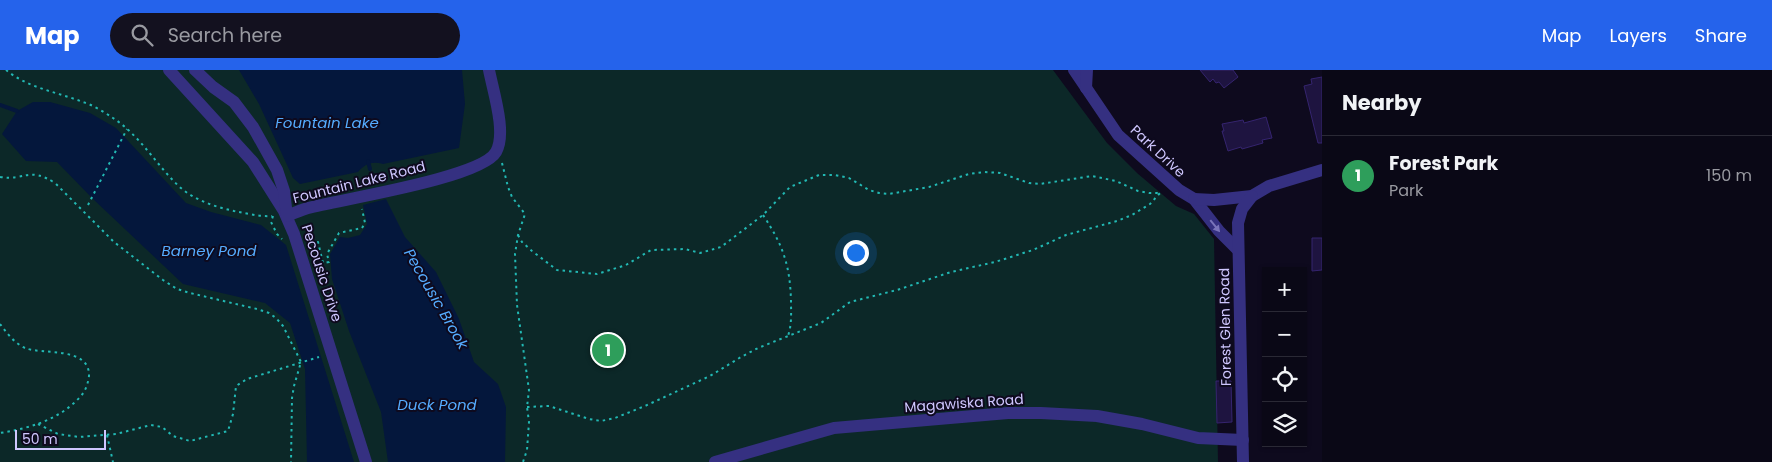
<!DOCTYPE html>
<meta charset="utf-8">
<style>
:root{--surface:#0a0816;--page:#13111f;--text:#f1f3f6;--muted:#999aa1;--line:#2a2935;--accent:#2563eb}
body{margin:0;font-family:Poppins,sans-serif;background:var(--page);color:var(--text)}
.controls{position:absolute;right:15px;bottom:15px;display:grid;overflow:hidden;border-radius:0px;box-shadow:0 1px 4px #0004}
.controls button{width:45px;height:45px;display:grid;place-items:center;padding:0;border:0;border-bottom:1px solid var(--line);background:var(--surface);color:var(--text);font:25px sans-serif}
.scale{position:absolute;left:15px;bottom:12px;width:91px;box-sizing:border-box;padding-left:5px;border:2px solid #cfc7ff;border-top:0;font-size:14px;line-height:18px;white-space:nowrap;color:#cfc7ff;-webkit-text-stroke:4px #0e0a1e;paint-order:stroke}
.you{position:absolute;left:855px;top:182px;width:18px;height:18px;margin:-12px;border:4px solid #fff;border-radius:50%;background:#1a73e8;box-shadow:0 0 0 8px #1a73e833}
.badge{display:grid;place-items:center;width:32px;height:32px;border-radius:50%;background:var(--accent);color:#fff;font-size:16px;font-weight:700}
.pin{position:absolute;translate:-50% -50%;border:2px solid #fff;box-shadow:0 1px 5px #0006}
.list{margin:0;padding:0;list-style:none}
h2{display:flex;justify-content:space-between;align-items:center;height:65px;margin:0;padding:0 20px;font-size:21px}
h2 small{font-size:16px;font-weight:400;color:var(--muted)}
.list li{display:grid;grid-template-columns:32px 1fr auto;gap:15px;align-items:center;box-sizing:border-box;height:80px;padding:0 20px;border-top:1px solid var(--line)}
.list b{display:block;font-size:19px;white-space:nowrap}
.list p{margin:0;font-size:16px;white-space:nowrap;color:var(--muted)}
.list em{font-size:16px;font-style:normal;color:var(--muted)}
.icon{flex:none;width:28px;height:28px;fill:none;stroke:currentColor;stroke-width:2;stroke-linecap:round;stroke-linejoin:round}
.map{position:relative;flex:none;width:1322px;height:392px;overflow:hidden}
header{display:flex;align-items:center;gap:30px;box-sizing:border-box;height:70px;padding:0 25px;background:var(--accent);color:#fff}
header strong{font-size:24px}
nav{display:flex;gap:28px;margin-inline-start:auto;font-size:18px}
.search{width:350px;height:45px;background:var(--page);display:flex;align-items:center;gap:12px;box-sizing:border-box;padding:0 18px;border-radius:28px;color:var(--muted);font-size:19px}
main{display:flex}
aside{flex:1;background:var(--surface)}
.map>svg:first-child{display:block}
</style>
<header>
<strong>Map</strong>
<div class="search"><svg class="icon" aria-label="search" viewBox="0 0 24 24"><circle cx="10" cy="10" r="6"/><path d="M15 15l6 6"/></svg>Search here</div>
<nav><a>Map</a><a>Layers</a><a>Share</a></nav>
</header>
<main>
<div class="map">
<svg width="1322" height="392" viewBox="0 0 1322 392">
<rect width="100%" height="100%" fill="#0e0a1e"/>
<polygon fill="#0c2828" points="0,0 1053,0 1107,73 1137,103 1176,136 1194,144 1214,169 1218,392 0,392"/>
<g fill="#04173c">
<path d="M 239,0 L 462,0 L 465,34 L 459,78 L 383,94 C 372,91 365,94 358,102 L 300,114 L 293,108 L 259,34 Z"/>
<polygon points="33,32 50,32 90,43 116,58 186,133 211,142 261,155 286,175 354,392 307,392 305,299 290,253 265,233 183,214 92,128 57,92 26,91 2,64 17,41"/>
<polygon points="386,129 405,167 436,202 459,249 474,292 498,314 506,337 505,392 388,392 381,342 349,261 332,209 330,184 340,167 348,168 360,165 367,154 363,135"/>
</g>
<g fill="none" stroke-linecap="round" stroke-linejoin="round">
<g stroke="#04173c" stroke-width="4">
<polyline points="0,35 17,41"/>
<polyline points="368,91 370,99"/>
</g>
</g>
<g fill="#1e1440" stroke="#35246f">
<polygon points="1200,0 1233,0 1238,7 1224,18 1219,12 1216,13 1213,9 1210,12"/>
<polygon points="1322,7 1322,73 1318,73 1304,16 1312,14 1311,9"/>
<polygon points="1266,47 1272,68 1262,70 1263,73 1242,79 1241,77 1228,81 1222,61 1224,61 1222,54 1243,50 1244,53"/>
<polygon points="1312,168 1322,168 1322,200 1312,201"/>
<polygon points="1216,311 1231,311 1232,352 1217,353"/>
</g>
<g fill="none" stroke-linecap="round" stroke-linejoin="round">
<g stroke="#22b8b3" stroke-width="2" stroke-dasharray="2.5 4" stroke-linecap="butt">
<path d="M 6,0 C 28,18 57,22 83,32 C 93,35 104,42 113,48 C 142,67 157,97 182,119 C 197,131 216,137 234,141 C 246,143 259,147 272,146"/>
<polyline points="502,93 508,117 512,127 525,144 518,165 515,184 517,235 529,320 527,337 529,352 527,380 523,392"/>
<path d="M 0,107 C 26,111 28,96 55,113 L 114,172 L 163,210 L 177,219 L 190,223 L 257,239 L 269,243 L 276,248 L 283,256 L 301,292 L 294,316 L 292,328 L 291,392"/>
<polyline points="88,135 127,59"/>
<path d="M 763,145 C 783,175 790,195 791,231 C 791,243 792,254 788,266"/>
<polyline points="273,146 271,152 277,164 282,169"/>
<polyline points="518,165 522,172 532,181 557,200 597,204 626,195 651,180 685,179 700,183 721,177 763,145 790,117 819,105 835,105 849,108 869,120 879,123 889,124 929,117 969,104 984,102 1000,103 1029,113 1040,114 1092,106 1116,111 1138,121 1149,123 1160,123"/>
<polyline points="311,174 318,172 323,193 329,192 327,184 339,163 362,158 365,153 362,139"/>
<path d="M 0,254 C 7,263 14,273 25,278 C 42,285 90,276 89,306 C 88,314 85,322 80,327 C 59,350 30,358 0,363"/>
<polyline points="527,337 549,336 589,349 601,351 615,348 645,336 710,306 741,287 758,278 821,253 850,232 897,220 951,202 995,192 1033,180 1066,165 1117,151 1132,145 1150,134 1160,123"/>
<polyline points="38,354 58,364 79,367 116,364 151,355 162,357 173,366 190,371 228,361 233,344 236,316 247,309 319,287"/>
<polyline points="107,365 113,392"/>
</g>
<g stroke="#353081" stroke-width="12">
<polyline points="169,0 253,92 284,141 294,164 366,392"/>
<path d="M 195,0 L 213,17 L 234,32 L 253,57 L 277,100 L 284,121 L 287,146 C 294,143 301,140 308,138 C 342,129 481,108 496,82 C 507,63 493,21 489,0"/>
<polyline points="1074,0 1118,65 1179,120 1194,129 1219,161 1238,180"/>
<polyline points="1086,18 1087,0"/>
<polyline points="1194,129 1214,130 1252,126 1269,116 1322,100"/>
<polyline points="715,392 834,358 1008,343 1041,343 1097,346 1142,354 1198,368 1243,370"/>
<polyline points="1243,392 1238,153 1242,139 1252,126"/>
</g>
</g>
<defs><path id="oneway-solid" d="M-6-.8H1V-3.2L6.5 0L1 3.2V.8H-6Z" transform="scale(1.25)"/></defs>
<use fill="#7a74ba" href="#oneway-solid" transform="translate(1215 156) rotate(51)"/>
<g text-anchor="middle" stroke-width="4" stroke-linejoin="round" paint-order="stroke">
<g font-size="14" fill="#cfc7ff" stroke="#0e0a1e">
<text transform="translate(1158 81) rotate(43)" y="5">Park Drive</text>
<text transform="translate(359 112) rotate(-14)" y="5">Fountain Lake Road</text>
<text transform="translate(322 203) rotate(72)" y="5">Pecousic Drive</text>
<text transform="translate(1225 257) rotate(-91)" y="5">Forest Glen Road</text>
<text transform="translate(964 333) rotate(-4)" y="5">Magawiska Road</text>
</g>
<g font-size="15" font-style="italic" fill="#55acff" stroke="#0e0a1e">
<text x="327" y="58">Fountain Lake</text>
<text x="209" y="186">Barney Pond</text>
<text transform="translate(436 229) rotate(60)" y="5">Pecousic Brook</text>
<text x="437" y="340">Duck Pond</text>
</g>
</g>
</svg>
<div class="controls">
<button>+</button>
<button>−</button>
<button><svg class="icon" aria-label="locate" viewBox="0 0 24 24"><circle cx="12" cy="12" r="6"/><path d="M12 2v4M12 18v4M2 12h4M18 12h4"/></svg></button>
<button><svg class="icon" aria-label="layers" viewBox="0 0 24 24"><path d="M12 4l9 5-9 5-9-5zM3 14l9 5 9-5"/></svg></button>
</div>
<div class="scale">50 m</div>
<div class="you"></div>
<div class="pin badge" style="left:608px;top:280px;background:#2e9e5b">1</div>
</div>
<aside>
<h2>Nearby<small></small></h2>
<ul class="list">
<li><span class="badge" style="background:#2e9e5b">1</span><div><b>Forest Park</b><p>Park</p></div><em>150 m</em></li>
</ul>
</aside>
</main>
